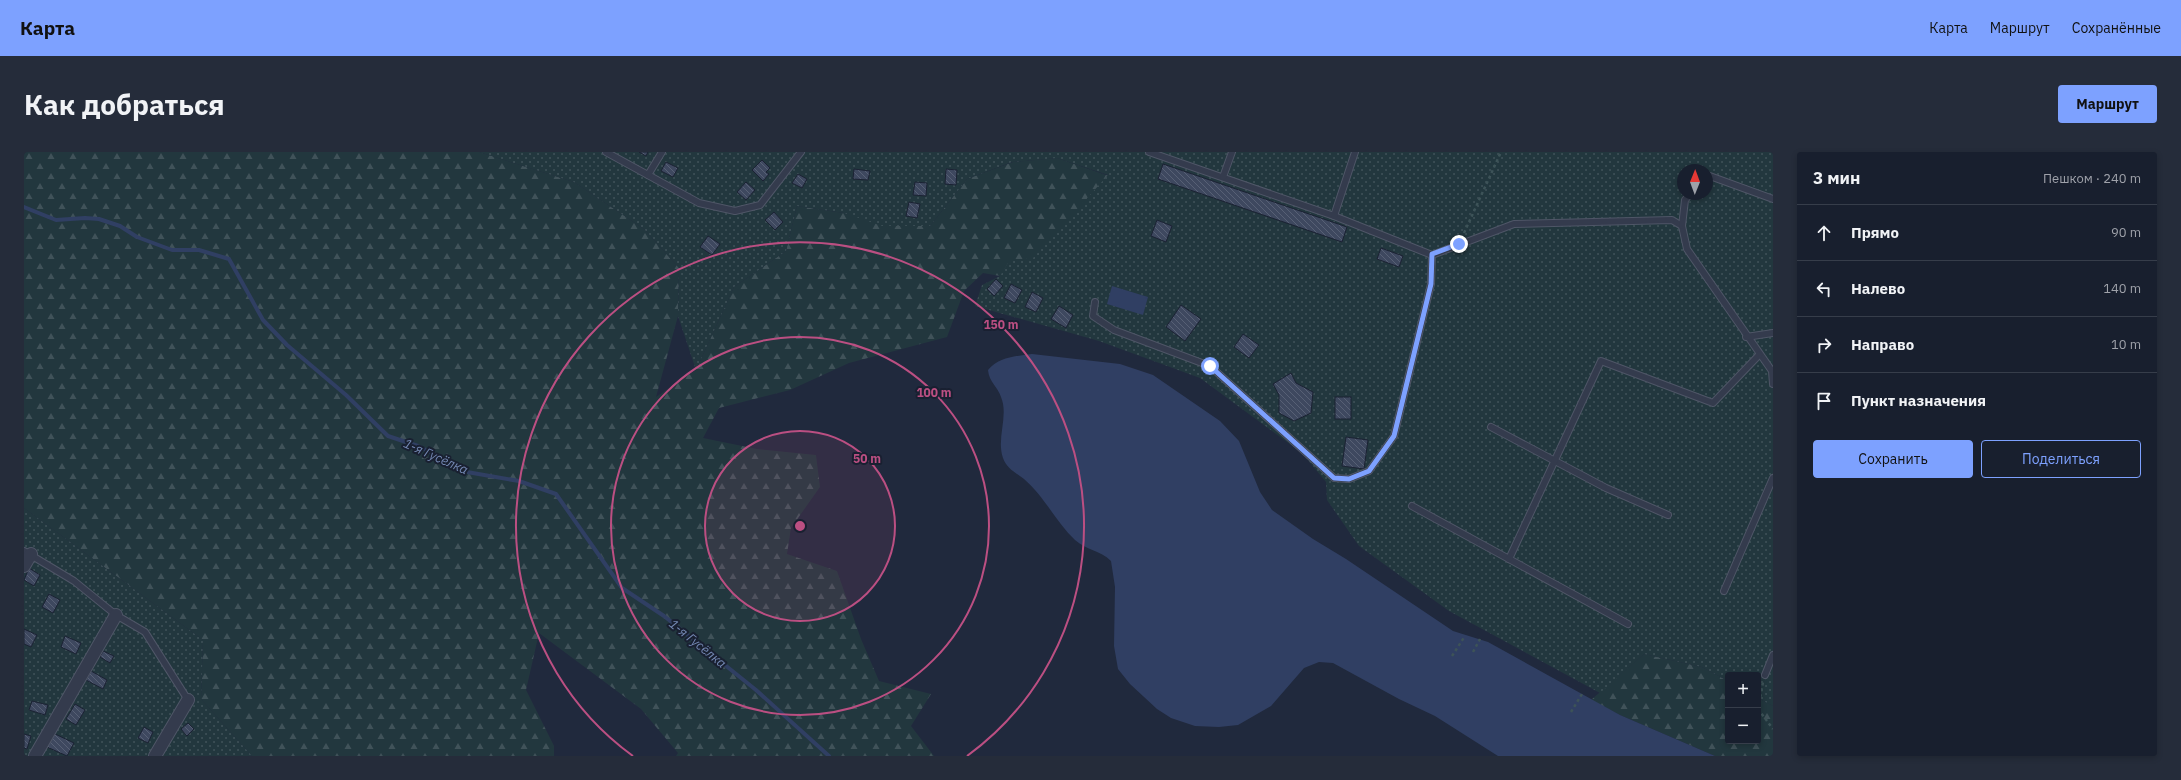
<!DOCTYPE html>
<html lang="ru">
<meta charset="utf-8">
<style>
:root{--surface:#181f2e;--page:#252c3a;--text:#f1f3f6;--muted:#9fa2aa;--line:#363d4a;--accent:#7da1ff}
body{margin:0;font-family:"IBM Plex Sans",sans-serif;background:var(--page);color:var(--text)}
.controls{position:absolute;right:12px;bottom:12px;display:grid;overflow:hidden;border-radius:4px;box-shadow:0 2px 6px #0003}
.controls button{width:36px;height:36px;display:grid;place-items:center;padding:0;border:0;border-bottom:1px solid var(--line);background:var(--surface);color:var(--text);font:20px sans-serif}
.compass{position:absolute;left:1653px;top:12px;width:36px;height:36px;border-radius:50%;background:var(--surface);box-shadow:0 2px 6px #0003;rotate:1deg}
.stop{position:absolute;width:12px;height:12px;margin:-9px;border:3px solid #7da1ff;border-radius:50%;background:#fff}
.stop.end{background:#7da1ff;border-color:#fff;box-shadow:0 1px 4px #0008}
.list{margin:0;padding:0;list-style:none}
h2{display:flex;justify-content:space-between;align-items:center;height:52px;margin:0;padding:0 16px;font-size:17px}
h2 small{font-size:13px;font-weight:400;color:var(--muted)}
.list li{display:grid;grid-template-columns:26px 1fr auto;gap:12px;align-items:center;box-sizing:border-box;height:56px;padding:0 16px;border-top:1px solid var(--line)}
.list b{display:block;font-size:15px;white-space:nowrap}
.list em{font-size:13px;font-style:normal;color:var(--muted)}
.actions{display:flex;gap:8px;padding:12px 16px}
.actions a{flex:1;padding:9px 0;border:1px solid var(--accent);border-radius:4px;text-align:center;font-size:14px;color:var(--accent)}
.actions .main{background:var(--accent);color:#111}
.icon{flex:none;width:22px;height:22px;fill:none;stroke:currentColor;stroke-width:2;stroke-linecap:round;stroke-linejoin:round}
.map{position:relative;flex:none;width:1749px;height:604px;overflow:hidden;border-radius:4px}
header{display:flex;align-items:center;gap:24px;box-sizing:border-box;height:56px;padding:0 20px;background:var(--accent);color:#111}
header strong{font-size:19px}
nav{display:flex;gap:22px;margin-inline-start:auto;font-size:14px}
.intro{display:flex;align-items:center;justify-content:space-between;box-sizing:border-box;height:96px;padding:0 24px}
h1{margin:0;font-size:28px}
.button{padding:10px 18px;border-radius:4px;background:var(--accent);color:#111;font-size:14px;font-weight:700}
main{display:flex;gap:24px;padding:0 24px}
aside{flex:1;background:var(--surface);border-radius:4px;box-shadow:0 2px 6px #0003}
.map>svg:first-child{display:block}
</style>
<header>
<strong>Карта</strong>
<nav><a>Карта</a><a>Маршрут</a><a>Сохранённые</a></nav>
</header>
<div class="intro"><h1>Как добраться</h1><a class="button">Маршрут</a></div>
<main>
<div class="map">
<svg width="1749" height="604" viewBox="0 0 1749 604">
<defs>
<pattern id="forest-firs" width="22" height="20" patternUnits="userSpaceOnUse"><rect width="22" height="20" fill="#22373e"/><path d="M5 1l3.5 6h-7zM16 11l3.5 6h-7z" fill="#405259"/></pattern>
<pattern id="garden-dots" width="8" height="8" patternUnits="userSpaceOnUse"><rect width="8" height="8" fill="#22373e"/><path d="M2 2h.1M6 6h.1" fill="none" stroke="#405259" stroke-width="1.8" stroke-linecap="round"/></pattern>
<pattern id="building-back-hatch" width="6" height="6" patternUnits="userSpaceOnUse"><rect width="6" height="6" fill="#3e485f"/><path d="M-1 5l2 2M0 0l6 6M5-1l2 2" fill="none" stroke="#576075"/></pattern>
</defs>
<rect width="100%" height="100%" fill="#20293d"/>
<g fill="url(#forest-firs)">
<polygon points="0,0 455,0 550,30 620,77 655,116 654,164 632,245 672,218 710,135 762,99 773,54 906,74 943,27 989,10 1033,6 1085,24 1167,42 976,124 959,121 940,139 923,185 825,211 766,238 695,256 679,286 733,297 792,303 796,335 767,376 763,402 813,419 837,487 855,529 907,542 887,574 910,604 652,604 654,601 617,557 515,481 502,538 530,594 530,604 228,604 177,547 179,488 0,356"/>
<polygon points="1620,502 1678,515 1704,529 1704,589 1734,589 1734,546 1749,554 1749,604 1691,604 1596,563 1567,548"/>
</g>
<g fill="url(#garden-dots)" fill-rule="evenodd">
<path d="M 455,0 L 1749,0 L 1749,554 L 1734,546 L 1734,523 L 1704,523 L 1704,529 L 1678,515 L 1620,502 L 1576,541 L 1425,459 L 1335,394 L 1303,348 L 1302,330 L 1278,301 L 1176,226 L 1075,189 L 951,154 L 958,133 L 976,124 L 985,109 L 1009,106 L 1084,23 L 1033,6 L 988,10 L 943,27 L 906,74 L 858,74 L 820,61 L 773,54 L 762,99 L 710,135 L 672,218 L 654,164 L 655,116 L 620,77 L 550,30 ZM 1659,18 L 1683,18 L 1683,42 L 1659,42 Z"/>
<polygon points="0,356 179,488 177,547 228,604 0,604"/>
</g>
<g fill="#303f63">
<polygon points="1088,134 1124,145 1119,163 1083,152"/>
<path d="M 1008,202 L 1096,212 L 1129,223 L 1196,269 L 1215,289 L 1236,340 L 1248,358 L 1289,387 L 1322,407 L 1429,479 L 1464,490 L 1596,563 L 1691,604 L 1474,604 L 1411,564 L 1375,547 L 1309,511 L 1295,510 L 1280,516 L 1247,554 L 1214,573 L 1195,575 L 1171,574 L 1147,566 L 1133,557 L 1106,532 L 1094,517 L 1090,494 L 1091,435 L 1087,409 C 1076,398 1062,398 1051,388 C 1032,370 1020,344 1000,327 C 991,320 983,317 979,306 C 972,286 985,264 977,245 C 974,235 965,230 964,218 C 975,205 992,204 1008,202 Z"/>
</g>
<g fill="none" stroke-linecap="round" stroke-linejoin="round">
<polyline stroke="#303f63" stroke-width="4" points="0,55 32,68 61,66 75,67 96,74 113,85 148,98 175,98 205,107 239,168 263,193 322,243 364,284 394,294 443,320 495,329 532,342 598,436 640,464 732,538 805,604"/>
</g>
<g fill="url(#building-back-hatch)" stroke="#1b2233">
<polygon points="615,0 624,0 622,4"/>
<polygon points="738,8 746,16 742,20 745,22 739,29 728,18"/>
<polygon points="642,10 654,16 649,25 637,19"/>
<polygon points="1139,12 1323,75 1318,90 1134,27"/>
<polygon points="830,17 846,19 844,28 829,27"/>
<polygon points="922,17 933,18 932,33 921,32"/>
<polygon points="774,22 783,27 778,36 768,31"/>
<polygon points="722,30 731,38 722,48 713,40"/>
<polygon points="891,30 903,31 902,44 889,43"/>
<polygon points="885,50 896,52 893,66 882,64"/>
<polygon points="750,60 759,70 751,78 741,68"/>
<polygon points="1133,68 1148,74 1142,90 1127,84"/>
<polygon points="684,84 696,92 688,103 676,95"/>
<polygon points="1357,96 1379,104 1375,115 1353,107"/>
<polygon points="972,127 979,134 970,144 963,137"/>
<polygon points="987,132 998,138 991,151 980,146"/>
<polygon points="1008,140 1019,146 1012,160 1001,155"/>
<polygon points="1157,153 1177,167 1161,189 1142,175"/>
<polygon points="1035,154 1049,163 1042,176 1027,167"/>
<polygon points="1219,182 1235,193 1225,206 1210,195"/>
<polygon points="1267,221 1272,231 1289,240 1287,261 1270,269 1255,261 1255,243 1249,232"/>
<rect x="1311" y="245" width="16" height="22"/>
<polygon points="1322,285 1344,288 1340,317 1318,314"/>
<polygon points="5,416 16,423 10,434 0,428"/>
<polygon points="25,442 36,448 29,461 18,455"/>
<polygon points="0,477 13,483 7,495 0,492"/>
<polygon points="41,484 57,491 52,502 37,495"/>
<polygon points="79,499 90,504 86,511 76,505"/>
<polygon points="67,519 83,528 79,537 62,528"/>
<polygon points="8,549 24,553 21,563 5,558"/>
<polygon points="51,552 61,558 52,573 42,567"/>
<polygon points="164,571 170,577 163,584 157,577"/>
<polygon points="120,575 129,580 124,591 114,586"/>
<polygon points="29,581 50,591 43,604 23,595"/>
<polygon points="0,582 7,584 3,597 0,596"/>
</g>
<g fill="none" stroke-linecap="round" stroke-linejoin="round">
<defs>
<g id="lane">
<polyline points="582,0 675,51 711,59 736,53 777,0"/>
<polyline points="1125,0 1310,64 1408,103 1490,72 1648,68 1658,74 1663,97 1748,219 1749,232"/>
<polyline points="624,23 638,0"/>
<polyline points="1683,23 1749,47"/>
<polyline points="1199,25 1208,0"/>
<polyline points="1310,64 1331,0"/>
<polyline points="1658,74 1661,48 1666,42"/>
<polyline points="1071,150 1069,164 1090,178 1186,214 1310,326 1325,327 1345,319 1370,284 1407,132 1408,103"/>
<polyline points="1722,185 1749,181"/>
<polyline points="1467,275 1582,336 1644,363"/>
<polyline points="1388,354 1604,472"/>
<polyline points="0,399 50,429 92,463 121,480 164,548"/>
<polyline points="1485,407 1577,209 1689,251 1735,203"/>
<polyline points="1700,439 1749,326"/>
<polyline points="1741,523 1749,503"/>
</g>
<g id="street">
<polyline points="0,414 7,402"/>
<polyline points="11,604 92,463"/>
<polyline points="131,604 164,548"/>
</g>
</defs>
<use href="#lane" stroke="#4f5667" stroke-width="8"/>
<use href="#street" stroke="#4f5667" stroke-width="14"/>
<g stroke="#3d5358" stroke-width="2.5" stroke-dasharray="3 3" stroke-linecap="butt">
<polyline points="1440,81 1477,0"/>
<polyline points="1449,500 1456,487"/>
<polyline points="1428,504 1441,484"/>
<polyline points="1734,557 1739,530"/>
<polyline points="1734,557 1749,577"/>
<polyline points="1547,560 1558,542"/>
</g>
<use href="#lane" stroke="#343b4d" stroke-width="6"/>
<use href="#street" stroke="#343b4d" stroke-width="12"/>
</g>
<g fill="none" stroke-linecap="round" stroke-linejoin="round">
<polyline stroke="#7da1ff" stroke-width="5" points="1186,214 1310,326 1325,327 1345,319 1370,284 1407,132 1408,102 1435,92"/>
</g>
<circle cx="776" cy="374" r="95" fill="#bb4f82" fill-opacity=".12"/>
<g fill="none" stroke="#bb4f82" stroke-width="2">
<circle cx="776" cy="374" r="95"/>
<circle cx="776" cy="374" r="189"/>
<path d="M609 604A284 284 0 1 1 943 604"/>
</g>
<g text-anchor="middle" stroke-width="4" stroke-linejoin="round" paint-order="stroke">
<g font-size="13" font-style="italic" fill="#7488b3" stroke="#192031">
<text transform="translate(412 304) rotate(24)" y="5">1-я Гусёлка</text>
<text transform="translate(674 491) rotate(39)" y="5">1-я Гусёлка</text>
</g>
</g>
<circle cx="776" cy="374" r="6" fill="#bb4f82" stroke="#192031" stroke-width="2"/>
<g font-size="12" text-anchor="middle" font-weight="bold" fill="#bb4f82" stroke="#192031" stroke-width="4" stroke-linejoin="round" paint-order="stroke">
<text x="977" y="177">150 m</text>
<text x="910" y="245">100 m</text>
<text x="843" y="311">50 m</text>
</g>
</svg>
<div class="controls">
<button>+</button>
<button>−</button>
</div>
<svg class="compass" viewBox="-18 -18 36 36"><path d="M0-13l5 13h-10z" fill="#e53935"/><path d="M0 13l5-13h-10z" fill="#9fa2aa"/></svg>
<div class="stop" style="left:1186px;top:214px"></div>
<div class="stop end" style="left:1435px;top:92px"></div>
</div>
<aside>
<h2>3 мин<small>Пешком · 240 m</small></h2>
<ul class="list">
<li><svg class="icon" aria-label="ahead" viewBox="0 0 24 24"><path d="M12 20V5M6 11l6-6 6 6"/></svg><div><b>Прямо</b></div><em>90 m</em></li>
<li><svg class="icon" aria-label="left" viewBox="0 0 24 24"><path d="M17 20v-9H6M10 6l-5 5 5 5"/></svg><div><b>Налево</b></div><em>140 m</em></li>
<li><svg class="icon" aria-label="right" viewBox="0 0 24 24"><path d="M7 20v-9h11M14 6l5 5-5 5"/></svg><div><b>Направо</b></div><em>10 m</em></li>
<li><svg class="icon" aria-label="arrive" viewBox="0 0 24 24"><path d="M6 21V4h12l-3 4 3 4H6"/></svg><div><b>Пункт назначения</b></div></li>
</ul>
<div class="actions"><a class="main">Сохранить</a><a>Поделиться</a></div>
</aside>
</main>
